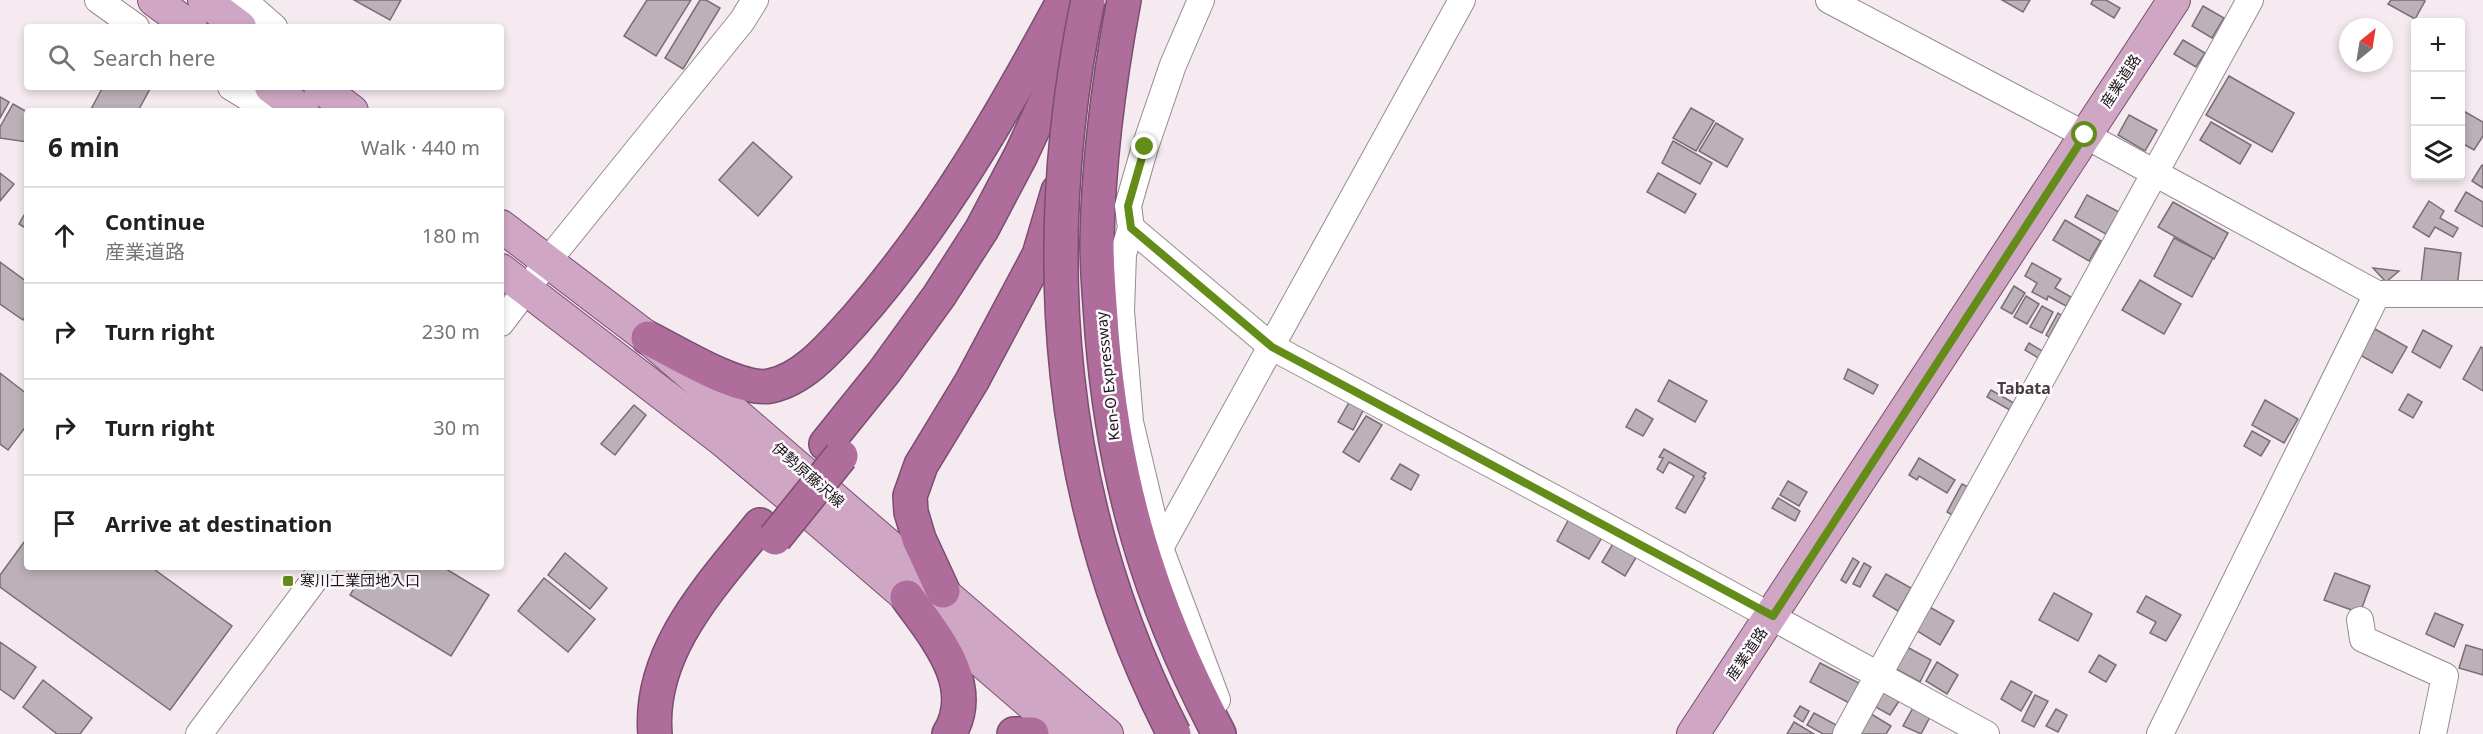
<!DOCTYPE html>
<meta charset="utf-8">
<style>
:root{--surface:#fff;--page:#f6f6f6;--text:#202124;--muted:#757577;--line:#e0e0e0}
body{margin:0;font-family:"Noto Sans","Noto Sans JP",sans-serif;background:var(--page);color:var(--text)}
.controls{position:absolute;right:18px;top:18px;display:grid;overflow:hidden;border-radius:6px;box-shadow:0 3px 9px #0003}
.controls button{width:54px;height:54px;display:grid;place-items:center;padding:0;border:0;border-bottom:2px solid var(--line);background:var(--surface);color:var(--text);font:30px sans-serif}
.compass{position:absolute;left:2339px;top:18px;width:54px;height:54px;border-radius:50%;background:var(--surface);box-shadow:0 3px 9px #0003;rotate:30deg}
.stop{position:absolute;width:18px;height:18px;margin:-14px;border:4px solid #638c19;border-radius:50%;background:#fff}
.stop.end{background:#638c19;border-color:#fff;box-shadow:0 2px 6px #0008}
.list{margin:0;padding:0;list-style:none}
h2{display:flex;justify-content:space-between;align-items:center;height:78px;margin:0;padding:0 24px;font-size:26px}
h2 small{font-size:20px;font-weight:400;color:var(--muted)}
.list li{display:grid;grid-template-columns:39px 1fr auto;gap:18px;align-items:center;box-sizing:border-box;height:96px;padding:0 24px;border-top:2px solid var(--line)}
.list b{display:block;font-size:22px;white-space:nowrap}
.list p{margin:0;font-size:20px;white-space:nowrap;color:var(--muted)}
.list em{font-size:20px;font-style:normal;color:var(--muted)}
.icon{flex:none;width:33px;height:33px;fill:none;stroke:currentColor;stroke-width:2;stroke-linecap:round;stroke-linejoin:round}
.map{position:relative;flex:none;width:2483px;height:734px;overflow:hidden}
.search{position:absolute;background:var(--surface);box-shadow:0 3px 9px #0003;left:24px;top:24px;width:480px;height:66px;display:flex;align-items:center;gap:15px;box-sizing:border-box;padding:0 21px;border-radius:6px;color:var(--muted);font-size:22px}
.panel{position:absolute;background:var(--surface);box-shadow:0 3px 9px #0003;left:24px;top:108px;width:480px;height:462px;border-radius:6px}
.map>svg:first-child{display:block}
</style>
<div class="map">
<svg width="2483" height="734" viewBox="0 0 2483 734">
<rect width="100%" height="100%" fill="#f6eaf1"/>
<g fill="#bcb1b8" stroke="#786e74" stroke-width="1.5">
<polygon points="354,0 401,0 390,20"/>
<polygon points="647,0 691,0 656,56 624,36"/>
<polygon points="700,0 706,0 720,8 683,69 665,58"/>
<polygon points="2002,0 2030,0 2023,12"/>
<polygon points="2093,0 2106,0 2120,8 2114,18 2091,4"/>
<polygon points="2391,0 2423,0 2425,1 2415,19 2388,4"/>
<polygon points="2203,6 2224,18 2212,38 2192,26"/>
<polygon points="2183,40 2205,53 2196,67 2174,54"/>
<polygon points="2229,76 2294,113 2272,152 2206,115"/>
<polygon points="103,87 151,87 138,111 90,111"/>
<polygon points="0,97 9,102 0,118"/>
<polygon points="13,104 27,112 27,142 0,138 0,127"/>
<polygon points="1691,108 1714,121 1696,151 1673,138"/>
<polygon points="2460,109 2483,122 2483,136 2474,150 2460,142"/>
<polygon points="2129,115 2157,130 2145,151 2118,135"/>
<polygon points="2211,122 2251,145 2240,164 2200,140"/>
<polygon points="1716,123 1743,139 1727,167 1699,151"/>
<polygon points="1673,141 1712,163 1700,184 1662,163"/>
<polygon points="753,142 792,177 758,216 719,180"/>
<polygon points="2482,165 2483,166 2483,188 2472,181"/>
<polygon points="0,173 14,184 0,201"/>
<polygon points="1658,173 1696,194 1685,213 1647,192"/>
<polygon points="2466,192 2483,202 2483,227 2455,211"/>
<polygon points="2087,195 2119,212 2106,234 2075,217"/>
<polygon points="2429,201 2444,211 2440,218 2458,228 2453,237 2435,227 2429,237 2413,227"/>
<polygon points="2173,202 2228,233 2214,259 2158,227"/>
<polygon points="27,210 27,229 19,224"/>
<polygon points="2065,220 2101,241 2089,261 2053,240"/>
<polygon points="2174,238 2213,258 2192,297 2154,276"/>
<polygon points="2425,248 2461,253 2457,288 2421,283"/>
<polygon points="0,262 27,282 27,314 23,320 0,304"/>
<polygon points="2032,263 2061,279 2055,288 2071,297 2066,306 2048,296 2047,300 2032,292 2037,283 2025,276"/>
<polygon points="2373,268 2399,271 2386,282"/>
<polygon points="2140,280 2181,304 2164,334 2122,310"/>
<polygon points="2014,286 2025,293 2012,314 2001,308"/>
<polygon points="2026,296 2039,304 2027,324 2014,317"/>
<polygon points="2042,306 2053,312 2042,333 2030,327"/>
<polygon points="2058,313 2061,315 2049,337 2046,335"/>
<polygon points="2375,329 2407,347 2392,373 2360,355"/>
<polygon points="2423,330 2452,346 2440,368 2412,352"/>
<polygon points="2029,343 2049,355 2045,362 2025,350"/>
<polygon points="2481,347 2483,348 2483,391 2463,379"/>
<polygon points="1848,369 1878,385 1873,394 1844,379"/>
<polygon points="0,373 27,394 27,425 8,450 0,444"/>
<polygon points="1669,380 1707,401 1695,422 1658,401"/>
<polygon points="1991,390 2019,406 2015,413 1987,397"/>
<polygon points="2408,394 2422,402 2413,418 2399,410"/>
<polygon points="1351,399 1365,407 1353,430 1338,422"/>
<polygon points="2265,400 2298,419 2284,443 2252,425"/>
<polygon points="634,405 646,415 615,455 601,444"/>
<polygon points="1636,409 1653,419 1643,436 1626,427"/>
<polygon points="1366,416 1382,425 1359,462 1343,452"/>
<polygon points="2252,431 2270,441 2261,456 2244,446"/>
<polygon points="1664,449 1706,473 1703,477 1705,478 1685,513 1676,508 1694,476 1669,462 1663,473 1657,469 1663,458 1659,457"/>
<polygon points="1919,458 1955,480 1947,493 1919,476 1917,480 1909,475"/>
<polygon points="1400,464 1419,475 1411,490 1391,479"/>
<polygon points="1788,481 1807,492 1799,506 1780,495"/>
<polygon points="1962,484 1970,488 1954,516 1947,512"/>
<polygon points="1778,498 1800,511 1795,521 1772,508"/>
<polygon points="1570,517 1603,536 1589,559 1557,541"/>
<polygon points="27,538 27,567 151,567 232,626 170,710 0,587 0,575"/>
<polygon points="1614,542 1637,556 1625,576 1602,562"/>
<polygon points="565,553 607,588 590,609 548,575"/>
<polygon points="1853,558 1859,562 1846,583 1841,580"/>
<polygon points="1864,563 1871,567 1860,587 1853,584"/>
<polygon points="367,567 443,567 489,595 451,656 350,595"/>
<polygon points="2335,573 2370,586 2360,613 2324,600"/>
<polygon points="1886,574 1911,588 1898,611 1873,596"/>
<polygon points="544,578 595,619 568,652 518,611"/>
<polygon points="2054,593 2092,614 2078,641 2039,620"/>
<polygon points="2146,596 2181,615 2166,641 2150,633 2156,622 2137,612"/>
<polygon points="1928,606 1954,621 1940,645 1914,629"/>
<polygon points="2435,613 2463,625 2454,647 2426,634"/>
<polygon points="0,642 36,667 14,699 0,689"/>
<polygon points="2466,645 2483,650 2483,675 2459,668"/>
<polygon points="1907,647 1931,660 1920,682 1896,669"/>
<polygon points="2099,655 2116,665 2106,682 2089,672"/>
<polygon points="1937,662 1958,675 1947,694 1926,681"/>
<polygon points="1820,663 1859,683 1849,703 1810,682"/>
<polygon points="43,680 92,718 80,734 57,734 23,707"/>
<polygon points="2011,681 2032,692 2021,711 2001,699"/>
<polygon points="1882,687 1901,698 1890,715 1872,705"/>
<polygon points="2035,695 2048,701 2034,727 2022,721"/>
<polygon points="1800,706 1809,711 1803,722 1794,716"/>
<polygon points="1914,706 1931,715 1921,734 1903,726"/>
<polygon points="2056,709 2067,715 2058,732 2046,726"/>
<polygon points="1868,712 1891,726 1886,734 1855,734"/>
<polygon points="1814,713 1840,727 1836,734 1823,734 1807,725"/>
<polygon points="1794,722 1814,734 1787,734"/>
</g>
<g fill="none" stroke-linecap="round" stroke-linejoin="round">
<defs>
<g id="minor">
<polyline points="98,0 136,27"/>
<polyline points="243,0 274,27"/>
<polyline points="1201,0 1173,65 1145,147 1128,206 1131,228 1123,254 1121,311 1130,422 1160,548 1217,700"/>
<polyline points="1829,0 2085,135 2377,294 2483,294"/>
<polyline points="231,87 249,98 279,111"/>
<polyline points="1131,228 1272,347 1569,506 1986,734"/>
<polyline points="501,323 547,262 742,21 755,0"/>
<polyline points="1160,548 1462,0"/>
<polyline points="2360,620 2363,639 2445,676 2433,734"/>
<polyline points="199,734 324,567"/>
<polyline points="1846,734 2250,0"/>
<polyline points="2160,734 2377,294"/>
</g>
<g id="major">
<polyline points="154,0 191,27"/>
<polyline points="204,0 240,27"/>
<polyline points="271,87 303,111"/>
<polyline points="320,87 352,111"/>
<polyline points="501,226 648,338 1107,734"/>
<polyline points="501,270 721,439 819,521 1066,734"/>
<polyline points="1693,734 2174,0"/>
</g>
<g id="highway">
<path d="M 1124,0 C 1109,80 1098,162 1097,243 C 1097,273 1100,303 1102,333 C 1114,482 1149,601 1219,734"/>
<path d="M 648,338 C 676,352 740,392 770,386 C 805,379 832,345 855,320 C 940,223 1003,113 1064,0"/>
<polyline points="826,444 884,372 939,296 982,229 1021,155 1076,36"/>
<polyline points="943,591 919,539 911,512 910,496 921,465 972,381 1039,255 1058,191"/>
<path d="M 907,597 C 934,635 979,685 949,734"/>
<path d="M 655,734 C 648,651 712,585 760,525"/>
<polyline points="1014,734 1032,734"/>
</g>
</defs>
<use href="#minor" stroke="#968b92" stroke-width="28"/>
<use href="#major" stroke="#7a4e6e" stroke-width="34"/>
<use href="#highway" stroke="#7a4e6e" stroke-width="36"/>
<use href="#minor" stroke="#fff" stroke-width="26"/>
<use href="#major" stroke="#cfa7c4" stroke-width="32"/>
<use href="#highway" stroke="#af6d9c" stroke-width="33"/>
<defs>
<g id="highway-bridge">
<path d="M 1088,0 C 1036,251 1056,505 1174,734"/>
<polyline points="775,538 841,456"/>
</g>
</defs>
<use href="#highway-bridge" stroke="#7a4e6e" stroke-width="36" stroke-linecap="butt"/>
<use href="#highway-bridge" stroke="#af6d9c" stroke-width="33"/>
</g>
<g fill="none" stroke-linecap="round" stroke-linejoin="round">
<polyline stroke="#638c19" stroke-width="8" points="1145,147 1128,206 1131,228 1272,347 1773,616 2085,135"/>
</g>
<rect fill="#638c19" stroke="#fef9fc" stroke-width="2" x="282" y="575" width="12" height="12" rx="3"/>
<g text-anchor="middle" stroke-width="5" stroke-linejoin="round" paint-order="stroke">
<g font-size="15" fill="#191518" stroke="#fef9fc">
<text transform="translate(2121 81) rotate(-57)" y="5">産業道路</text>
<text transform="translate(1108 376) rotate(-96)" y="5">Ken-O Expressway</text>
<text transform="translate(808 475) rotate(41)" y="5">伊勢原藤沢線</text>
<text transform="translate(1747 654) rotate(-56)" y="5">産業道路</text>
</g>
<g font-size="15" fill="#191518" stroke="#fef9fc" text-anchor="start">
<text x="300" y="586">寒川工業団地入口</text>
</g>
<g font-size="16" font-weight="bold" fill="#463d43" stroke="#fef9fc">
<text x="2024" y="394">Tabata</text>
</g>
</g>
</svg>
<div class="controls">
<button>+</button>
<button>−</button>
<button><svg class="icon" aria-label="layers" viewBox="0 0 24 24"><path d="M12 4l9 5-9 5-9-5zM3 14l9 5 9-5"/></svg></button>
</div>
<svg class="compass" viewBox="-18 -18 36 36"><path d="M0-13l5 13h-10z" fill="#e53935"/><path d="M0 13l5-13h-10z" fill="#757577"/></svg>
<div class="stop" style="left:2085px;top:135px"></div>
<div class="stop end" style="left:1145px;top:147px"></div>
<div class="search"><svg class="icon" aria-label="search" viewBox="0 0 24 24"><circle cx="10" cy="10" r="6"/><path d="M15 15l6 6"/></svg>Search here</div>
<section class="panel">
<h2>6 min<small>Walk · 440 m</small></h2>
<ul class="list">
<li><svg class="icon" aria-label="ahead" viewBox="0 0 24 24"><path d="M12 20V5M6 11l6-6 6 6"/></svg><div><b>Continue</b><p>産業道路</p></div><em>180 m</em></li>
<li><svg class="icon" aria-label="right" viewBox="0 0 24 24"><path d="M7 20v-9h11M14 6l5 5-5 5"/></svg><div><b>Turn right</b></div><em>230 m</em></li>
<li><svg class="icon" aria-label="right" viewBox="0 0 24 24"><path d="M7 20v-9h11M14 6l5 5-5 5"/></svg><div><b>Turn right</b></div><em>30 m</em></li>
<li><svg class="icon" aria-label="arrive" viewBox="0 0 24 24"><path d="M6 21V4h12l-3 4 3 4H6"/></svg><div><b>Arrive at destination</b></div></li>
</ul>
</section>
</div>
